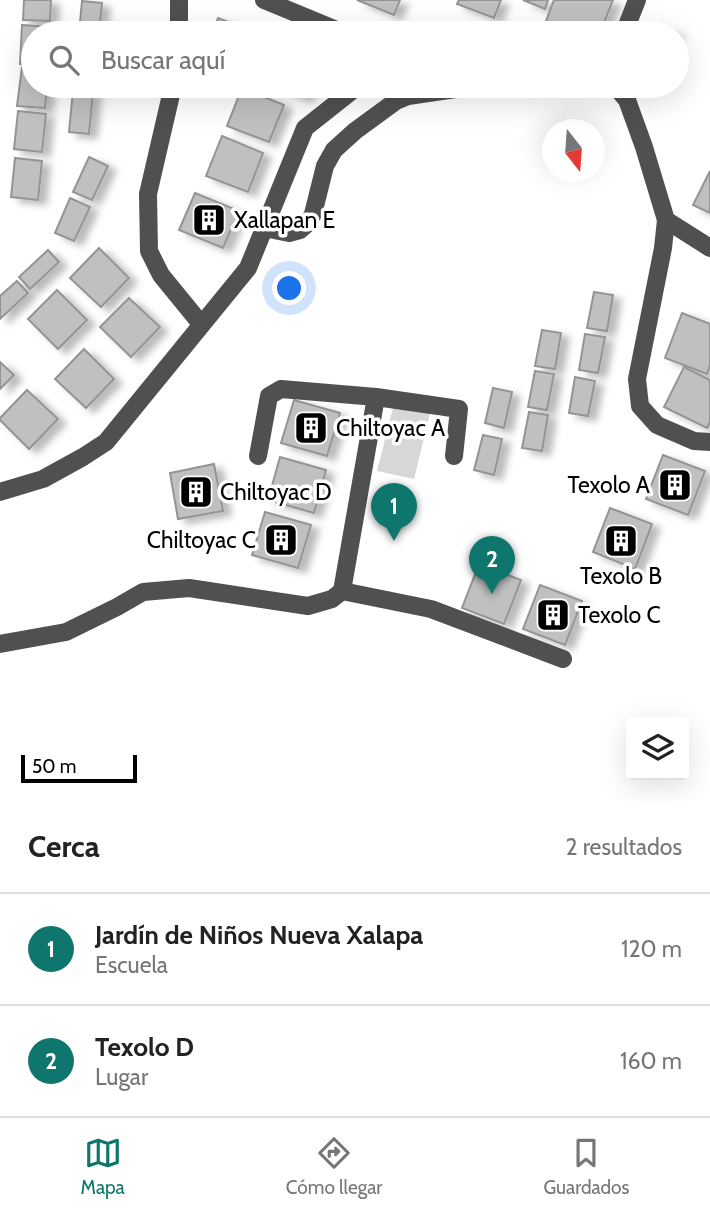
<!DOCTYPE html>
<html lang="es">
<meta charset="utf-8">
<style>
:root{--surface:#fff;--page:#f2f2f2;--text:#222;--muted:#767676;--line:#e0e0e0;--accent:#0f766e}
body{margin:0;font-family:Cabin,sans-serif;background:var(--page);color:var(--text)}
.controls{position:absolute;right:21px;bottom:21px;display:grid;overflow:hidden;border-radius:7px;box-shadow:0 7px 28px #0002}
.controls button{width:63px;height:63px;display:grid;place-items:center;padding:0;border:0;border-bottom:2px solid var(--line);background:var(--surface);color:var(--text);font:35px sans-serif}
.compass{position:absolute;left:542px;top:119px;width:63px;height:63px;border-radius:50%;background:var(--surface);box-shadow:0 7px 28px #0002;rotate:163deg}
.scale{position:absolute;left:21px;bottom:18px;width:116px;box-sizing:border-box;padding-left:7px;border:4px solid #000;border-top:0;font-size:19px;line-height:24px;white-space:nowrap;color:#000;-webkit-text-stroke:5px #fff;paint-order:stroke}
.you{position:absolute;left:290px;top:289px;width:24px;height:24px;margin:-18px;border:5px solid #fff;border-radius:50%;background:#1a73e8;box-shadow:0 0 0 10px #1a73e833}
.badge{display:grid;place-items:center;width:46px;height:46px;border-radius:50%;background:var(--accent);color:#fff;font-size:23px;font-weight:700}
.pin{position:absolute;translate:-50% -58px;filter:drop-shadow(0 2px 4px #0008)}
.pin::after{content:'';position:absolute;top:37px;width:24px;height:21px;background:inherit;clip-path:polygon(0 0,100% 0,50% 100%)}
.list{margin:0;padding:0;list-style:none}
h2{display:flex;justify-content:space-between;align-items:center;height:91px;margin:0;padding:0 28px;font-size:30px}
h2 small{font-size:23px;font-weight:400;color:var(--muted)}
.list li{display:grid;grid-template-columns:46px 1fr auto;gap:21px;align-items:center;box-sizing:border-box;height:112px;padding:0 28px;border-top:2px solid var(--line)}
.list b{display:block;font-size:26px;white-space:nowrap}
.list p{margin:0;font-size:23px;white-space:nowrap;color:var(--muted)}
.list em{font-size:23px;font-style:normal;color:var(--muted)}
.icon{flex:none;width:38px;height:38px;fill:none;stroke:currentColor;stroke-width:2;stroke-linecap:round;stroke-linejoin:round}
.map{position:relative;flex:none;width:710px;height:801px;overflow:hidden}
.search{position:absolute;background:var(--surface);box-shadow:0 7px 28px #0002;left:21px;right:21px;top:21px;height:77px;display:flex;align-items:center;gap:18px;box-sizing:border-box;padding:0 24px;border-radius:38px;color:var(--muted);font-size:26px}
.sheet{height:315px;background:var(--surface)}
nav{display:flex;justify-content:space-around;align-items:center;box-sizing:border-box;height:98px;border-top:2px solid var(--line);background:var(--surface);font-size:19px;color:var(--muted)}
nav a{display:grid;justify-items:center;gap:4px}
nav .on{color:var(--accent)}
.map>svg:first-child{display:block}
</style>
<div class="map">
<svg width="710" height="801" viewBox="0 0 710 801">
<defs>
<filter id="shadow"><feDropShadow dx="8" dy="4.5" stdDeviation="3.5" flood-color="#0004"/></filter>
</defs>
<rect width="100%" height="100%" fill="#fff"/>
<polygon fill="#d7d7d7" points="394,404 430,413 414,479 377,471"/>
<g fill="#c0c0c0" stroke="#949494" stroke-width="2" filter="url(#shadow)">
<polygon points="24,0 51,0 50,21 23,20"/>
<polygon points="357,0 400,0 394,15"/>
<polygon points="459,0 501,0 494,18 457,4"/>
<polygon points="523,0 548,0 545,9"/>
<polygon points="554,0 613,0 600,33 576,33 546,21"/>
<polygon points="82,1 102,3 99,33 79,33"/>
<polygon points="218,18 256,33 212,33"/>
<polygon points="22,25 50,27 49,33 33,33 33,65 20,64"/>
<polygon points="657,27 677,33 677,34 655,33"/>
<polygon points="22,67 33,68 33,86 47,86 45,108 17,106"/>
<polygon points="276,86 309,86 304,97"/>
<polygon points="242,88 284,105 269,142 227,126"/>
<polygon points="73,90 93,91 89,134 69,132"/>
<polygon points="18,111 46,114 42,152 14,149"/>
<polygon points="222,136 263,153 248,192 206,176"/>
<polygon points="89,157 108,166 92,200 73,192"/>
<polygon points="15,158 42,161 38,200 11,197"/>
<polygon points="710,171 710,213 693,205"/>
<polygon points="195,193 239,211 223,248 179,230"/>
<polygon points="70,198 90,207 74,241 55,233"/>
<polygon points="99,248 129,278 101,307 70,278"/>
<polygon points="48,250 59,262 30,289 19,277"/>
<polygon points="17,281 28,293 0,319 0,296"/>
<polygon points="57,290 87,320 58,349 28,319"/>
<polygon points="594,292 613,295 607,331 587,328"/>
<polygon points="129,298 160,327 131,357 100,327"/>
<polygon points="682,313 710,324 710,365 707,374 665,358"/>
<polygon points="542,330 561,333 555,369 535,366"/>
<polygon points="585,334 605,337 598,373 579,370"/>
<polygon points="84,349 114,379 86,408 55,379"/>
<polygon points="0,362 14,375 0,389"/>
<polygon points="684,367 710,380 710,422 707,428 664,407"/>
<polygon points="535,371 554,374 547,410 528,407"/>
<polygon points="575,377 595,381 588,416 569,413"/>
<polygon points="493,388 512,392 504,428 485,423"/>
<polygon points="27,390 58,419 29,449 0,420 0,418"/>
<polygon points="294,400 340,413 327,456 281,443"/>
<polygon points="529,412 548,415 542,451 522,448"/>
<polygon points="483,435 502,439 494,475 474,470"/>
<polygon points="663,455 705,471 688,515 646,499"/>
<polygon points="280,457 326,470 314,513 268,500"/>
<polygon points="214,464 223,511 178,519 170,473"/>
<polygon points="610,508 652,524 635,569 593,552"/>
<polygon points="265,512 311,525 298,568 252,555"/>
<polygon points="479,564 521,580 504,624 462,608"/>
<polygon points="540,585 582,601 565,645 523,629"/>
</g>
<g fill="none" stroke-linecap="round" stroke-linejoin="round">
<g stroke="#505050" stroke-width="18">
<polyline points="264,0 344,33"/>
<polyline points="179,33 179,0"/>
<polyline points="624,33 637,0"/>
<polyline points="173,86 148,194 149,251 161,275 201,324"/>
<polyline points="615,86 627,100 644,147 666,220 710,248"/>
<polyline points="666,220 663,248 637,379 640,406 657,425 694,441 710,442"/>
<polyline points="264,228 289,233 300,230 308,223 313,214 325,166 334,150 355,131 396,101 408,96 476,86"/>
<polyline points="258,456 269,396 281,389 376,397 459,409 454,456"/>
<polyline points="0,492 43,479 83,457 106,442 248,268 305,128 358,86"/>
<polyline points="342,591 376,397"/>
<polyline points="0,644 66,632 117,607 143,592 189,588 308,606 332,599 342,591 431,609 563,659"/>
</g>
</g>
<defs>
<symbol id="building-square" viewBox="-11 -11 22 22"><rect x="-9" y="-9" width="18" height="18" rx="4" fill="#000" stroke="#fff"/><path d="M-4-6H4V6H1V3H-1V6H-4ZM-2.5-4.3h1.7v1.8h-1.7ZM.8-4.3h1.7v1.8H.8ZM-2.5-1h1.7V.8h-1.7ZM.8-1h1.7V.8H.8Z" fill="#fff"/></symbol>
</defs>
<g fill-rule="evenodd">
<use href="#building-square" x="190" y="201" width="38" height="38"/>
<use href="#building-square" x="292" y="409" width="38" height="38"/>
<use href="#building-square" x="656" y="466" width="38" height="38"/>
<use href="#building-square" x="177" y="473" width="38" height="38"/>
<use href="#building-square" x="262" y="521" width="38" height="38"/>
<use href="#building-square" x="602" y="522" width="38" height="38"/>
<use href="#building-square" x="534" y="596" width="38" height="38"/>
</g>
<g text-anchor="middle" stroke-width="7" stroke-linejoin="round" paint-order="stroke">
<g font-size="23" fill="#000" stroke="#fff" text-anchor="start">
<text x="234" y="228">Xallapan E</text>
<text x="336" y="436">Chiltoyac A</text>
<text x="650" y="493" text-anchor="end">Texolo A</text>
<text x="220" y="500">Chiltoyac D</text>
<text x="256" y="548" text-anchor="end">Chiltoyac C</text>
<text x="621" y="584" text-anchor="middle">Texolo B</text>
<text x="578" y="623">Texolo C</text>
</g>
</g>
</svg>
<div class="controls">
<button><svg class="icon" aria-label="layers" viewBox="0 0 24 24"><path d="M12 4l9 5-9 5-9-5zM3 14l9 5 9-5"/></svg></button>
</div>
<svg class="compass" viewBox="-18 -18 36 36"><path d="M0-13l5 13h-10z" fill="#e53935"/><path d="M0 13l5-13h-10z" fill="#767676"/></svg>
<div class="scale">50 m</div>
<div class="you"></div>
<div class="pin badge" style="left:394px;top:541px">1</div>
<div class="pin badge" style="left:492px;top:594px">2</div>
<div class="search"><svg class="icon" aria-label="search" viewBox="0 0 24 24"><circle cx="10" cy="10" r="6"/><path d="M15 15l6 6"/></svg>Buscar aquí</div>
</div>
<section class="sheet">
<h2>Cerca<small>2 resultados</small></h2>
<ul class="list">
<li><span class="badge">1</span><div><b>Jardín de Niños Nueva Xalapa</b><p>Escuela</p></div><em>120 m</em></li>
<li><span class="badge">2</span><div><b>Texolo D</b><p>Lugar</p></div><em>160 m</em></li>
</ul>
</section>
<nav>
<a class="on"><svg class="icon" aria-label="map" viewBox="0 0 24 24"><path d="M3 6l6-2 6 2 6-2v14l-6 2-6-2-6 2zM9 4v14M15 6v14"/></svg>Mapa</a>
<a><svg class="icon" aria-label="directions" viewBox="0 0 24 24"><path d="M12 3l9 9-9 9-9-9zM9 14v-3h6M13 9l2 2-2 2"/></svg>Cómo llegar</a>
<a><svg class="icon" aria-label="saved" viewBox="0 0 24 24"><path d="M7 4h10v16l-5-4-5 4z"/></svg>Guardados</a>
</nav>
